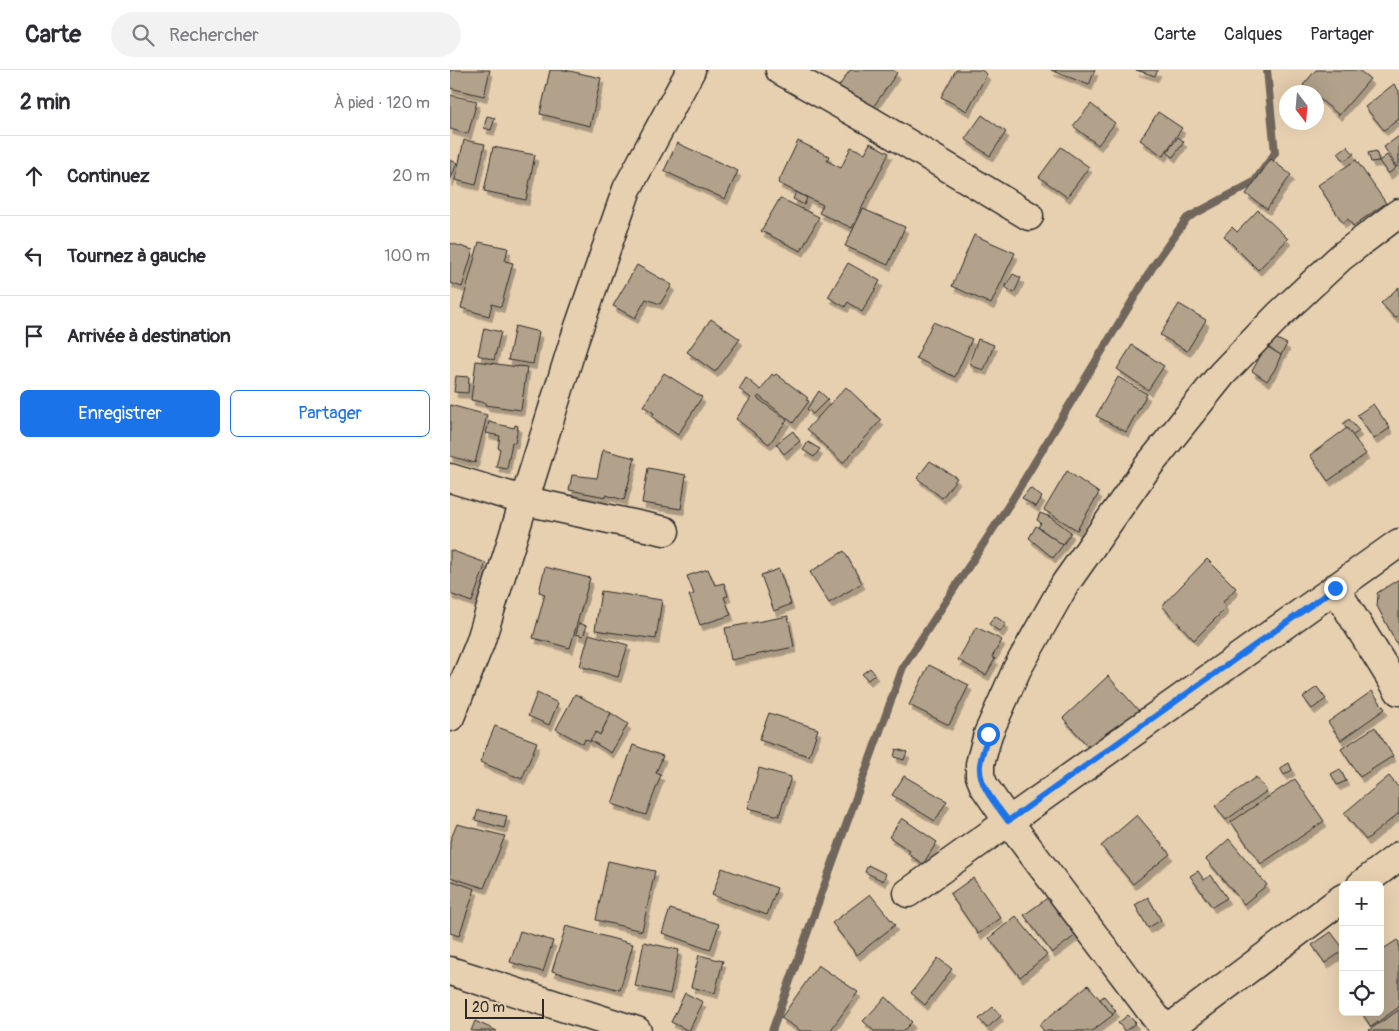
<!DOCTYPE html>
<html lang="fr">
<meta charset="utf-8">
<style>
:root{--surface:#fff;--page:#f2f2f3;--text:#2b2b33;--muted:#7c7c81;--line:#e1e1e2;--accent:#1a73e8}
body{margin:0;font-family:Pangolin,sans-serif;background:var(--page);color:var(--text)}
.controls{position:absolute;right:15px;bottom:15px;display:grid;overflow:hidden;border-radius:8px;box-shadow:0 5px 20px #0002}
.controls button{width:45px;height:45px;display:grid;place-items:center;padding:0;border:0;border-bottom:1px solid var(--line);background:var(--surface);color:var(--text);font:25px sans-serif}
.compass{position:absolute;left:829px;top:15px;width:45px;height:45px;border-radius:50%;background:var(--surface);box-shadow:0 5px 20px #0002;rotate:164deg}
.scale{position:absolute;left:15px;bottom:12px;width:79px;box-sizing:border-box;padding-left:5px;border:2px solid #2b2b2b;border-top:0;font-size:14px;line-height:18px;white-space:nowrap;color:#2b2b2b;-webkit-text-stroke:4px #e7d0b0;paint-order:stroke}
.stop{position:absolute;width:15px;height:15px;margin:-11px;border:4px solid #1a73e8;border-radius:50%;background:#fff}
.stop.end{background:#1a73e8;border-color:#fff;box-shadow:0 1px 5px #0008}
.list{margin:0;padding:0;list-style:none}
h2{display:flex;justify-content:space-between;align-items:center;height:65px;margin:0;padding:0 20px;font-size:21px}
h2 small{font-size:16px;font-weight:400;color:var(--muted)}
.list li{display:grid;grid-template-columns:32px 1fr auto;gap:15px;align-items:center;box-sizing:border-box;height:80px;padding:0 20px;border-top:1px solid var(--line)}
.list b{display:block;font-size:19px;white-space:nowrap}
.list em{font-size:16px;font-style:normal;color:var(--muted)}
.actions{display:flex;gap:10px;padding:15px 20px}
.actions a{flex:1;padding:11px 0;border:1px solid var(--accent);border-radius:8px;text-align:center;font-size:18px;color:var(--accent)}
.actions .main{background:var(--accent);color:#fff}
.icon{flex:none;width:28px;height:28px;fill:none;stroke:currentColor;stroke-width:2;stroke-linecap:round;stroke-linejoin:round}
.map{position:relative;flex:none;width:949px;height:961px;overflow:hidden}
header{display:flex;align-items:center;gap:30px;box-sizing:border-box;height:70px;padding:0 25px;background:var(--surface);border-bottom:1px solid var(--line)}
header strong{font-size:24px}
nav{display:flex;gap:28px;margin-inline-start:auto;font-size:18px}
.search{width:350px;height:45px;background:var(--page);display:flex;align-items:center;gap:12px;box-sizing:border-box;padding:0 18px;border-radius:28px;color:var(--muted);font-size:19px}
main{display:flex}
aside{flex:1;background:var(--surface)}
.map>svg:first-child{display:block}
</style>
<header>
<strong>Carte</strong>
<div class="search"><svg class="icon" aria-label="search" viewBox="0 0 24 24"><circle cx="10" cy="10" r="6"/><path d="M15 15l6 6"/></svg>Rechercher</div>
<nav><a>Carte</a><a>Calques</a><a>Partager</a></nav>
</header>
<main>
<aside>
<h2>2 min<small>À pied · 120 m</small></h2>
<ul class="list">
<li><svg class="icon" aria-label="ahead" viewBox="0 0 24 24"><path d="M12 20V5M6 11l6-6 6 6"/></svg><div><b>Continuez</b></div><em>20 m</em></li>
<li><svg class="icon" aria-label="left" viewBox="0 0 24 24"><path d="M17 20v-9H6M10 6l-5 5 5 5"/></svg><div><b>Tournez à gauche</b></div><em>100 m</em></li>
<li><svg class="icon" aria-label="arrive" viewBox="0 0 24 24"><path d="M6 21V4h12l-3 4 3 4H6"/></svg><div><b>Arrivée à destination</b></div></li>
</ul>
<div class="actions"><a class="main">Enregistrer</a><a>Partager</a></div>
</aside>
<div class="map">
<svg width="949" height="961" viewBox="0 0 949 961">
<defs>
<filter id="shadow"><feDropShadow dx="3" dy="5.5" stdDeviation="0" flood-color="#0004"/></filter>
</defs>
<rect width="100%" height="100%" fill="#e7d0b0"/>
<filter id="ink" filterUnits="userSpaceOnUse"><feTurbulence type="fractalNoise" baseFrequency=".02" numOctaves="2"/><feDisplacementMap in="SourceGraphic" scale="10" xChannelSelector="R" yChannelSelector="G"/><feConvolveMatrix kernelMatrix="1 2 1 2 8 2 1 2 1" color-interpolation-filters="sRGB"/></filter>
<g filter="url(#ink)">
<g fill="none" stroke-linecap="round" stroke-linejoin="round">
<polyline stroke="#6f665b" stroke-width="8" points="322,961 453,597 562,430 704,195 737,148 804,112 825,83 817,0"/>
</g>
<g fill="#b2a28b" stroke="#2b2b2b" filter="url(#shadow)">
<polygon points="0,0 40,0 34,26 0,18"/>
<polygon points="100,0 115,0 151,8 140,56 90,44"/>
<polygon points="400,0 443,0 447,3 421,40 389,16"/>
<polygon points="506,0 531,0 537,4 517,41 491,27"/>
<polygon points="601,0 645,0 639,15"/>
<polygon points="686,0 708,0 705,6"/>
<polygon points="866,0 909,0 920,9 889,45 866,26 866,22 862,22 853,15"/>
<polygon points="944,14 949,21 949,49 934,60 915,37"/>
<polygon points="0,25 27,31 18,64 0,59"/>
<polygon points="641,34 665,53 648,75 623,56"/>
<polygon points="708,42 732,58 713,86 690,70"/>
<polygon points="532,45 556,62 540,86 515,69"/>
<polygon points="37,46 45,48 41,60 34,58"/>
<polygon points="949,66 949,95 947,97 934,77"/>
<polygon points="728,67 734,72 723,87 717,82"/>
<polygon points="14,70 35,74 26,115 5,110"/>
<polygon points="348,71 379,86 377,91 391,98 401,77 415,83 420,73 439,83 402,158 369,143 373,135 328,113"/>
<polygon points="227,73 288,101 275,129 214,101"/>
<polygon points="897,76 904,84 894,91 888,83"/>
<polygon points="43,77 85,85 76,130 34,121"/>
<polygon points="611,77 639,97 617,127 589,107"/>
<polygon points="926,81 929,91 921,92 918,83"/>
<polygon points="937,85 946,98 938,104 929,91"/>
<polygon points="821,89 841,105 817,139 796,124"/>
<polygon points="0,90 7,93 0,111"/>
<polygon points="906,90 936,133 903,156 898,149 893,153 868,115"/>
<polygon points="346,122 357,128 354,135 343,129"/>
<polygon points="330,128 369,147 351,181 311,161"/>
<polygon points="413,139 455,157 438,195 395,176"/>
<polygon points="808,140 838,169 808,200 774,166 782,157 787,162"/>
<polygon points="524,165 565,183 541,234 502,216"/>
<polygon points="29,172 58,178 55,191 63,193 51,237 42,234 39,246 11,238"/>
<polygon points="0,173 23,180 12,217 0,213"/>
<polygon points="398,193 430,211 412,242 398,232 395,237 378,227"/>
<polygon points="187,195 222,215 210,234 196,229 185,248 163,236"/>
<polygon points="563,204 571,208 564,223 555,217"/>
<polygon points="949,217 949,245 945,248 931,233"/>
<polygon points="729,234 756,250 737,281 710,265"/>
<polygon points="261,249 290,269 265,302 237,282"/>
<polygon points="483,252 522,269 505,307 466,288"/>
<polygon points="65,256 89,262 83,294 58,290"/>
<polygon points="34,258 51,262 44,290 28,285"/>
<polygon points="823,267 837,274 831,285 817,277"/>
<polygon points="528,269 544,275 534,300 521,296 522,294 519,293"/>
<polygon points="682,275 714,296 698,320 667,299"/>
<polygon points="816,276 831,285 825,299 817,311 802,301"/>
<polygon points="26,291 68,297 68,296 77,297 71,340 35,335 36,333 21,330"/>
<polygon points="214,303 252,327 228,365 202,347 204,343 193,336"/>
<polygon points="322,304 324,306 326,304 358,328 356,330 359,331 343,353 309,326 307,328 337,350 319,374 286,349 301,328 289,319 296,308 311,320"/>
<polygon points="6,306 19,307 18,323 4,322"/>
<polygon points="668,307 697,324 676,362 646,346"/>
<polygon points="396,317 431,350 393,393 357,359"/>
<polygon points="369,321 378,329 363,344 357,339"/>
<polygon points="923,334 940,358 924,369 907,345"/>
<polygon points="0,335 37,345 25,393 0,386"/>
<polygon points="899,349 909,361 902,366 893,354"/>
<polygon points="39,352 64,358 65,355 68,356 65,373 62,372 57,399 46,397 50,379 48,378 50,366 36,363"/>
<polygon points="897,358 916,384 878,411 860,385"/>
<polygon points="343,361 350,371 334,384 326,374"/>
<polygon points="358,372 370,379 364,387 353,380"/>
<polygon points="153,380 185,388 174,430 156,425 156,427 119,420 122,405 147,408"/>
<polygon points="480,391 507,408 492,428 467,408"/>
<polygon points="198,398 236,405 231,439 192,433"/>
<polygon points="617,401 649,423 627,460 594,440"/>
<polygon points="580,418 592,427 586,437 572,428"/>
<polygon points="590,443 600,447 621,462 613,475 588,457 591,453 587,450"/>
<polygon points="586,456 613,475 603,488 579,468"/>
<polygon points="0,480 36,493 22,532 0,524"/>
<polygon points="394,481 412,513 379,533 360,502"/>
<polygon points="757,489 786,518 773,532 775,536 774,540 744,570 712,536"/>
<polygon points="95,497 140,508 120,578 83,568 95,524 89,522"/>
<polygon points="258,499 265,515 274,513 278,526 274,527 281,545 250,555 239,525 244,524 237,506"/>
<polygon points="329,499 341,534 324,541 311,505"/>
<polygon points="949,509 949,578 927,536 928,525 927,523"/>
<polygon points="151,521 212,530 206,569 145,560"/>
<polygon points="338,546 344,577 281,590 275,558"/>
<polygon points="545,546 556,554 550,562 539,554"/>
<polygon points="129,553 137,556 133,566 126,564"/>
<polygon points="526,557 552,570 542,587 545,589 536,605 508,590"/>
<polygon points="139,564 178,575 168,607 130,596"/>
<polygon points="479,595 519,615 499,655 459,635"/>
<polygon points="420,598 425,604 418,610 412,604"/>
<polygon points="658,606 689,641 643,682 613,648"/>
<polygon points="867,617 876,629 862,639 853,627"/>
<polygon points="922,621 935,639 891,670 878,652"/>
<polygon points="87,623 108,633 99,655 78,646"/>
<polygon points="125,624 161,643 150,665 146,662 140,672 135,669 133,674 106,659"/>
<polygon points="161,643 178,654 161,683 140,670 146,662 150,665"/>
<polygon points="319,643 368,659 359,686 309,670"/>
<polygon points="45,656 87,672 72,709 30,692"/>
<polygon points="925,657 943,686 910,707 891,679"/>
<polygon points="183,675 213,686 206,703 211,705 196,745 162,734"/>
<polygon points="446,679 457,682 454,690 444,687"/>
<polygon points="839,693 842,700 834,705 830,698"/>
<polygon points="309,698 341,707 329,746 298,738"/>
<polygon points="890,699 896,711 887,715 881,704"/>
<polygon points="454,706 497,731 485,751 442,725"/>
<polygon points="939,706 949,718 949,743 916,770 894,743"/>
<polygon points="806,707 817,721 776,750 765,736"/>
<polygon points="845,709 874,751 811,794 781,752"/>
<polygon points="28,740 57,746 54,758 25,750"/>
<polygon points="687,745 720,784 683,814 651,776"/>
<polygon points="452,748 487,772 473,794 458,784 460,781 439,767"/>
<polygon points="7,754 55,766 34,818 0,807 0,771"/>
<polygon points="779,769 817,815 794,834 756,789"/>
<polygon points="158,791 205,801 192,861 146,850"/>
<polygon points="418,795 436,804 433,811 415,802"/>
<polygon points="272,798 327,818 317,845 262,825"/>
<polygon points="748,801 754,810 761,805 777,828 762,837 740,806"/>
<polygon points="523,808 551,848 528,864 500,824"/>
<polygon points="0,810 25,819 9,866 0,863"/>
<polygon points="420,824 445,855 407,885 382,853"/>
<polygon points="603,824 630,862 602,883 574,845"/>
<polygon points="698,827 711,850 698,858 685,835"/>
<polygon points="220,839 269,854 260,880 212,863"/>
<polygon points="566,846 597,885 570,907 539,868"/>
<polygon points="116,856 183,874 170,920 102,901"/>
<polygon points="70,861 103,871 93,902 60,892"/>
<polygon points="881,862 893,878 893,881 875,893 862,875"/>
<polygon points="947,870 949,872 949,937 921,957 911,942 930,942 930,881"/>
<polygon points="194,872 229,880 220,924 185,916"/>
<polygon points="249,885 273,891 265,923 241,917"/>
<polygon points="488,888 502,899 475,935 461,923"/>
<polygon points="368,895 408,922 380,961 351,961 331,948"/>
<polygon points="638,915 663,945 642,961 594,961 589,955"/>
<polygon points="235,923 253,932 239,961 221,952"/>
<polygon points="654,926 666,941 662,944 650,929"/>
<polygon points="436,927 462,952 453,961 424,961 413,951"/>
<polygon points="543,937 551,946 537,958 529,949"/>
<polygon points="949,940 949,961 920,961 919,960"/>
<polygon points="678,945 686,953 675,961 668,953"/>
<polygon points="25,951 47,961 21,961"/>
</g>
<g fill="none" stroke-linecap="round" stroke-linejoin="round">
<defs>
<g id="minor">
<polyline points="330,0 422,52 579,146"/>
<polyline points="0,408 76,431 215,461"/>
<polyline points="885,518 949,621"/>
<polyline points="0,647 30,573 123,274 177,119 241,0"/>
<polyline points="911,815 949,786"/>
<polyline points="458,823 949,473"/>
<polyline points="893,828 716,961 558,751 534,716 530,706 530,694 538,664 567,599 615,514 696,399 772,304 829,245 891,187 949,143"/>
<polyline points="0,901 187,961"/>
</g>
</defs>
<use href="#minor" stroke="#2b2b2b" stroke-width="31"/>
<use href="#minor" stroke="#e7d0b0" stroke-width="28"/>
</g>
</g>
<g fill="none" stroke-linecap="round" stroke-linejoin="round" filter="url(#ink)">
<path stroke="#1a73e8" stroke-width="6" d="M 538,664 C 536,674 531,685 530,695 C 528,716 547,735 558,751 L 885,518"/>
</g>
</svg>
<div class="controls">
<button>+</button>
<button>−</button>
<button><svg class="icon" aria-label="locate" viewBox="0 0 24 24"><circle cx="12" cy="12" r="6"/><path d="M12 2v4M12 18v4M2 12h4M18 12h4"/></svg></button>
</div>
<svg class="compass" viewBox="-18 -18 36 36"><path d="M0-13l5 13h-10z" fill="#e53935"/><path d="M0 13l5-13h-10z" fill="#7c7c81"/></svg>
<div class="scale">20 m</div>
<div class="stop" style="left:538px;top:664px"></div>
<div class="stop end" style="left:885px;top:518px"></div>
</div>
</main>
